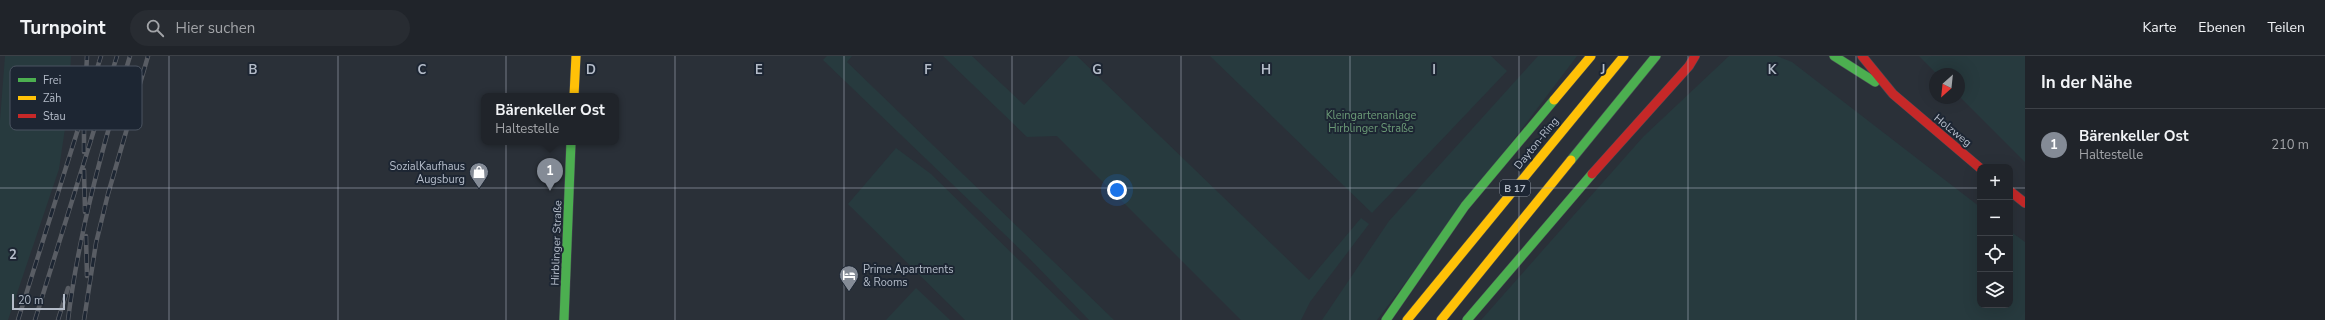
<!DOCTYPE html>
<html lang="de">
<meta charset="utf-8">
<style>
:root{--surface:#20242a;--page:#282c32;--text:#f1f3f6;--muted:#a2a4a8;--line:#3d4147;--accent:#848b96}
body{margin:0;font-family:"Nunito Sans",sans-serif;background:var(--page);color:var(--text)}
.controls{position:absolute;right:12px;bottom:12px;display:grid;overflow:hidden;border-radius:8px;box-shadow:0 4px 16px #0002}
.controls button{width:36px;height:36px;display:grid;place-items:center;padding:0;border:0;border-bottom:1px solid var(--line);background:var(--surface);color:var(--text);font:20px sans-serif}
.compass{position:absolute;left:1929px;top:12px;width:36px;height:36px;border-radius:50%;background:var(--surface);box-shadow:0 4px 16px #0002;rotate:207deg}
.scale{position:absolute;left:12px;bottom:10px;width:53px;box-sizing:border-box;padding-left:4px;border:2px solid #b4bcc9;border-top:0;font-size:11px;line-height:14px;white-space:nowrap;color:#b4bcc9;-webkit-text-stroke:3px #1d2633;paint-order:stroke}
.you{position:absolute;left:1117px;top:134px;width:14px;height:14px;margin:-10px;border:3px solid #fff;border-radius:50%;background:#1a73e8;box-shadow:0 0 0 6px #1a73e833}
.badge{display:grid;place-items:center;width:26px;height:26px;border-radius:50%;background:var(--accent);color:#fff;font-size:13px;font-weight:700}
.pin{position:absolute;translate:-50% -33px;filter:drop-shadow(0 1px 2px #0008)}
.pin::after{content:'';position:absolute;top:21px;width:14px;height:12px;background:inherit;clip-path:polygon(0 0,100% 0,50% 100%)}
.popup{position:absolute;left:481px;top:37px;width:138px;height:52px;box-sizing:border-box;display:grid;place-content:center;border-radius:8px;background:var(--surface);filter:drop-shadow(0 1px 3px #0005);font-size:13px;white-space:nowrap;color:var(--muted)}
.popup b{font-size:15px;color:var(--text)}
.popup::after{content:'';position:absolute;left:50%;top:100%;margin-left:-8px;border:8px solid transparent;border-top-color:var(--surface)}
.list{margin:0;padding:0;list-style:none}
h2{display:flex;justify-content:space-between;align-items:center;height:52px;margin:0;padding:0 16px;font-size:17px}
h2 small{font-size:13px;font-weight:400;color:var(--muted)}
.list li{display:grid;grid-template-columns:26px 1fr auto;gap:12px;align-items:center;box-sizing:border-box;height:72px;padding:0 16px;border-top:1px solid var(--line)}
.list b{display:block;font-size:15px;white-space:nowrap}
.list p{margin:0;font-size:13px;white-space:nowrap;color:var(--muted)}
.list em{font-size:13px;font-style:normal;color:var(--muted)}
.icon{flex:none;width:22px;height:22px;fill:none;stroke:currentColor;stroke-width:2;stroke-linecap:round;stroke-linejoin:round}
.map{position:relative;flex:none;width:2025px;height:264px;overflow:hidden}
header{display:flex;align-items:center;gap:24px;box-sizing:border-box;height:56px;padding:0 20px;background:var(--surface);border-bottom:1px solid var(--line)}
header strong{font-size:19px}
nav{display:flex;gap:22px;margin-inline-start:auto;font-size:14px}
.search{width:280px;height:36px;background:var(--page);display:flex;align-items:center;gap:10px;box-sizing:border-box;padding:0 14px;border-radius:22px;color:var(--muted);font-size:15px}
main{display:flex}
aside{flex:1;background:var(--surface)}
.map>svg:first-child{display:block}
</style>
<header>
<strong>Turnpoint</strong>
<div class="search"><svg class="icon" aria-label="search" viewBox="0 0 24 24"><circle cx="10" cy="10" r="6"/><path d="M15 15l6 6"/></svg>Hier suchen</div>
<nav><a>Karte</a><a>Ebenen</a><a>Teilen</a></nav>
</header>
<main>
<div class="map">
<svg width="2025" height="264" viewBox="0 0 2025 264">
<rect width="100%" height="100%" fill="#2a3038"/>
<g fill="#273a3e">
<polygon points="5,0 71,0 69,45 59,113 8,264 0,264 0,64"/>
<polygon points="827,0 852,0 847,6 1114,264 1089,264 1026,199 823,4"/>
<polygon points="943,0 972,0 1024,49 1070,0 1077,0 1309,224 1361,162 1369,168 1310,246 1301,264 1241,264 1057,80 1027,81"/>
<polygon points="1210,0 1491,0 1507,15 1372,157"/>
<polygon points="1538,0 1577,0 1377,264 1322,264 1389,165"/>
<polygon points="1729,0 1777,0 1792,6 1980,151 1980,249 2010,249 2010,175 2025,186 2025,264 1481,264 1643,81"/>
<polygon points="1919,0 2025,0 2025,106 1959,40 1959,18 1937,18"/>
<polygon points="896,92 931,118 1080,264 965,264 848,148"/>
<polygon points="916,232 950,264 886,264"/>
</g>
<g fill="none" stroke-linecap="round" stroke-linejoin="round">
<defs>
<g id="fast">
<polyline points="1834,0 1875,26"/>
<polyline points="1571,104 1656,0"/>
<polyline points="564,264 571,86"/>
<polyline points="1386,264 1465,150 1554,44"/>
<polyline points="1467,264 1592,118"/>
</g>
<g id="slow">
<polyline points="574,40 576,0"/>
<polyline points="1554,44 1591,0"/>
<polyline points="1407,264 1624,0"/>
<polyline points="1441,264 1571,104"/>
</g>
<g id="jam">
<polyline points="1862,0 1893,38 1980,112"/>
<polyline points="1592,118 1689,10 1695,0"/>
<polyline points="2010,135 2025,147"/>
</g>
</defs>
<use href="#fast" stroke="#484c53" stroke-width="10"/>
<use href="#slow" stroke="#484c53" stroke-width="10"/>
<use href="#jam" stroke="#484c53" stroke-width="10"/>
<use href="#fast" stroke="#4caf50" stroke-width="9"/>
<use href="#slow" stroke="#ffc107" stroke-width="9"/>
<use href="#jam" stroke="#c62828" stroke-width="9"/>
<defs>
<g id="rail">
<polyline points="85,40 87,0"/>
<polyline points="84,96 84,64"/>
<polyline points="84,114 85,156"/>
<polyline points="86,180 87,220"/>
<polyline points="18,264 101,0"/>
<polyline points="35,264 117,0"/>
<polyline points="58,264 68,232"/>
<path d="M 68,264 C 79,174 104,86 130,0"/>
<polyline points="84,264 96,187 108,138 148,0"/>
</g>
</defs>
<use href="#rail" stroke="#595d64" stroke-width="4.5"/>
<use href="#rail" stroke="#1d2633" stroke-width="3" stroke-dasharray="9" stroke-linecap="butt"/>
</g>
<path fill="none" stroke="#b4bcc9" stroke-width="1" stroke-opacity="0.55" d="M 169,0 L 169,264M 338,0 L 338,264M 506,0 L 506,264M 675,0 L 675,264M 844,0 L 844,264M 1012,0 L 1012,264M 1181,0 L 1181,264M 1350,0 L 1350,264M 1519,0 L 1519,264M 1688,0 L 1688,264M 1856,0 L 1856,264M 0,132 L 1980,132M 2010,132 L 2025,132"/>
<defs>
<symbol id="shop-pin" viewBox="-11 -11 22 30"><path d="M0 17L-7.5 6A9.5 9.5 0 1 1 7.5 6Z" fill="#848b96" stroke="#1d2633"/><path d="M-5-2.5h2.3a2.7 3.5 0 0 1 5.4 0H5L5.5 6h-11ZM-1.5-2.5h3a1.5 2.3 0 0 0-3 0Z" fill="#fff"/></symbol>
<symbol id="hotel-pin" viewBox="-11 -11 22 30"><path d="M0 17L-7.5 6A9.5 9.5 0 1 1 7.5 6Z" fill="#848b96" stroke="#1d2633"/><path d="M-6-4.5h1.5V1H6V5H4.5V3h-9V5H-6ZM-4 0a1.8 1.8 0 1 1 3.6 0ZM.5 0V-2.5h3Q6-2.5 6 0Z" fill="#fff"/></symbol>
</defs>
<g fill-rule="evenodd">
<use href="#shop-pin" x="468" y="105" width="22" height="30"/>
<use href="#hotel-pin" x="838" y="208" width="22" height="30"/>
</g>
<g text-anchor="middle" stroke-width="4" stroke-linejoin="round" paint-order="stroke">
<rect fill="#1d2633" stroke="#878f9c" stroke-width="1" x="1500" y="124" width="30" height="16" rx="3"/>
<g font-size="10" font-weight="bold" fill="#b4bcc9">
<text x="1515" y="136">B 17</text>
</g>
<g font-size="11" fill="#6b9a76" stroke="#1d2633">
<text x="1371" y="63">Kleingartenanlage<tspan x="1371" dy="13">Hirblinger Straße</tspan></text>
</g>
<g font-size="11" fill="#b4bcc9" stroke="#1d2633">
<text transform="translate(1953 74) rotate(39)" y="4">Holzweg</text>
<text transform="translate(1536 87) rotate(-51)" y="4">Dayton-Ring</text>
<text transform="translate(556 187) rotate(-88)" y="4">Hirblinger Straße</text>
</g>
<g font-size="11" fill="#b4bcc9" stroke="#1d2633" text-anchor="end">
<text x="465" y="114">SozialKaufhaus<tspan x="465" dy="13">Augsburg</tspan></text>
<text x="863" y="217" text-anchor="start">Prime Apartments<tspan x="863" dy="13">&amp; Rooms</tspan></text>
</g>
</g>
<rect x="10" y="10" width="132" height="64" rx="6" fill="#1d2633" stroke="#4a5360" stroke-width="1"/>
<rect x="18" y="22" width="18" height="4" fill="#4caf50"/>
<rect x="18" y="40" width="18" height="4" fill="#ffc107"/>
<rect x="18" y="58" width="18" height="4" fill="#c62828"/>
<g font-size="11" fill="#b4bcc9">
<text x="43" y="28">Frei</text>
<text x="43" y="46">Zäh</text>
<text x="43" y="64">Stau</text>
</g>
<g font-size="13" text-anchor="middle" font-weight="bold" fill="#b4bcc9" stroke="#1d2633" stroke-width="4" stroke-linejoin="round" paint-order="stroke">
<text x="253" y="18">B</text>
<text x="422" y="18">C</text>
<text x="591" y="18">D</text>
<text x="759" y="18">E</text>
<text x="928" y="18">F</text>
<text x="1097" y="18">G</text>
<text x="1266" y="18">H</text>
<text x="1434" y="18">I</text>
<text x="1603" y="18">J</text>
<text x="1772" y="18">K</text>
<text x="13" y="203">2</text>
</g>
</svg>
<div class="controls">
<button>+</button>
<button>−</button>
<button><svg class="icon" aria-label="locate" viewBox="0 0 24 24"><circle cx="12" cy="12" r="6"/><path d="M12 2v4M12 18v4M2 12h4M18 12h4"/></svg></button>
<button><svg class="icon" aria-label="layers" viewBox="0 0 24 24"><path d="M12 4l9 5-9 5-9-5zM3 14l9 5 9-5"/></svg></button>
</div>
<svg class="compass" viewBox="-18 -18 36 36"><path d="M0-13l5 13h-10z" fill="#e53935"/><path d="M0 13l5-13h-10z" fill="#a2a4a8"/></svg>
<div class="scale">20 m</div>
<div class="you"></div>
<div class="pin badge" style="left:550px;top:135px">1</div>
<div class="popup"><b>Bärenkeller Ost</b>Haltestelle</div>
</div>
<aside>
<h2>In der Nähe<small></small></h2>
<ul class="list">
<li><span class="badge">1</span><div><b>Bärenkeller Ost</b><p>Haltestelle</p></div><em>210 m</em></li>
</ul>
</aside>
</main>
